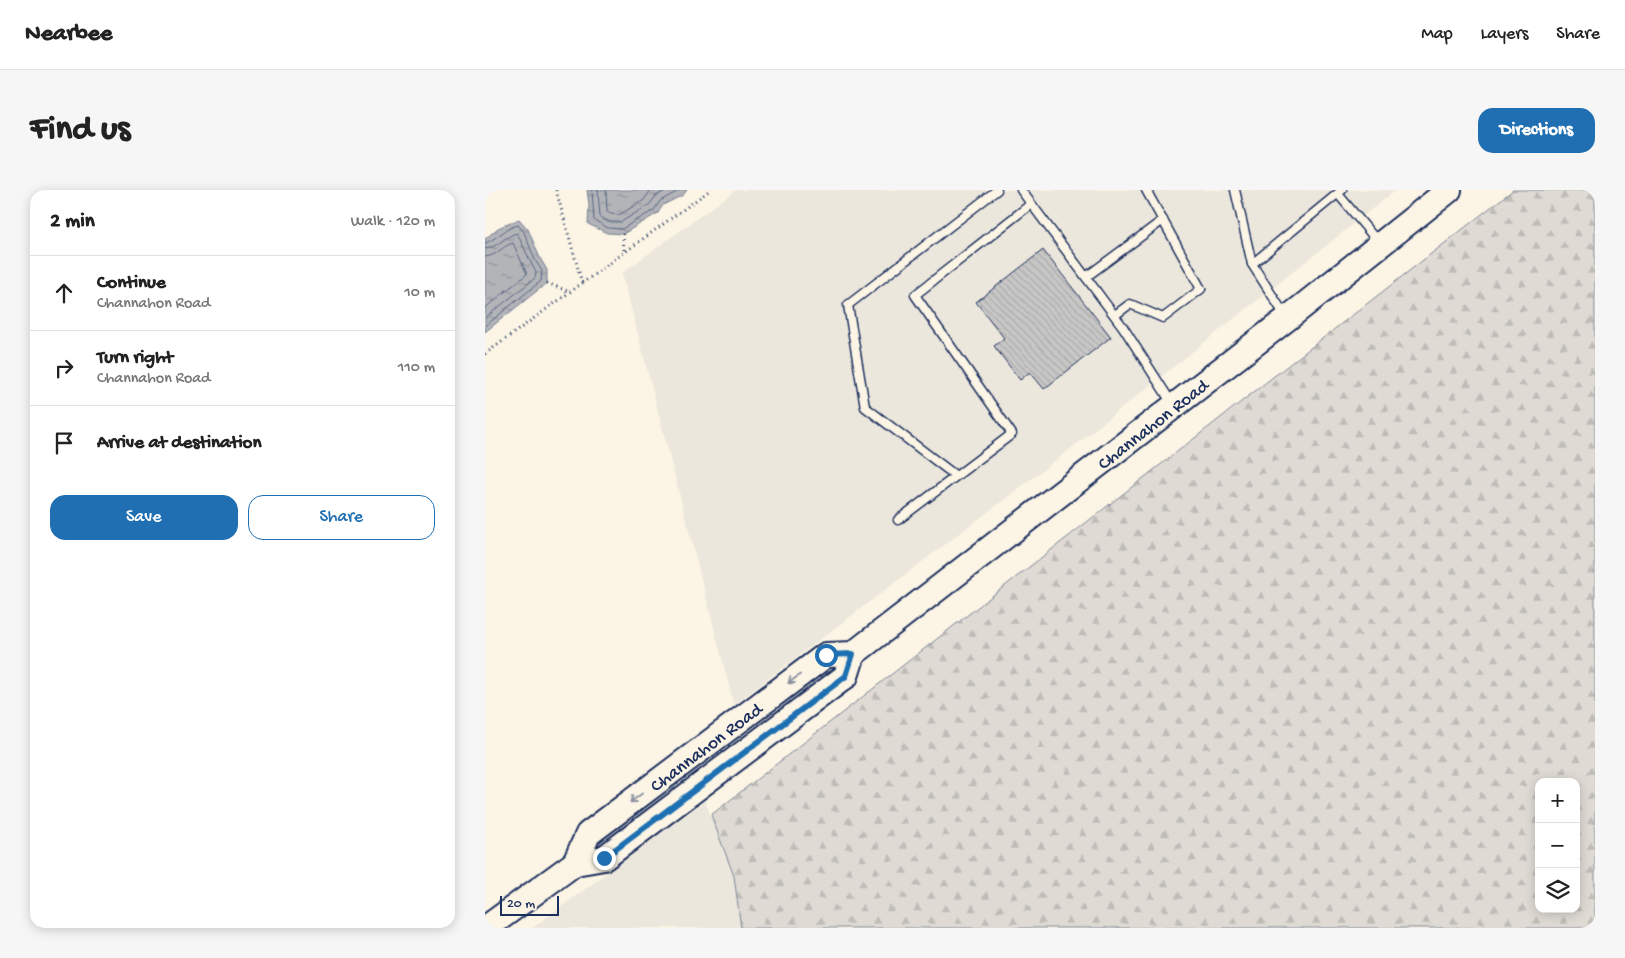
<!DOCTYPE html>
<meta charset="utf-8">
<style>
:root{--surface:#fff;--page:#f6f6f6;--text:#222;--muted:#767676;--line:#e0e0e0;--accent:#1f6fb2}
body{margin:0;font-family:"Gochi Hand",sans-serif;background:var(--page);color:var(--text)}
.controls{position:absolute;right:15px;bottom:15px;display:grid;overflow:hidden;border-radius:10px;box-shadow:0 2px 12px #0003}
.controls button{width:45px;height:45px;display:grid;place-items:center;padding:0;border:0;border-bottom:1px solid var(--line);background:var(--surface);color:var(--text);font:25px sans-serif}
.scale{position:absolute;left:15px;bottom:12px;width:59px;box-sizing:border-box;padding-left:5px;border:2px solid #1b2f5e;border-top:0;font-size:14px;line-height:18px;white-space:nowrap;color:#1b2f5e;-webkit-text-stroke:4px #fcf5e5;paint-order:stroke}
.stop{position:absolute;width:15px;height:15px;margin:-11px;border:4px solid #1f6fb2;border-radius:50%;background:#fff}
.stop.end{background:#1f6fb2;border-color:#fff;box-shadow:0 1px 5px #0008}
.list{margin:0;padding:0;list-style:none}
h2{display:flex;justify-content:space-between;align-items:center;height:65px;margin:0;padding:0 20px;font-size:21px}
h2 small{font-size:16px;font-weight:400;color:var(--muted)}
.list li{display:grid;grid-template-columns:32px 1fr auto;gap:15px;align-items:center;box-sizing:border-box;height:75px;padding:0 20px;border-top:1px solid var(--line)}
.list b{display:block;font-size:19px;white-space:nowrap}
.list p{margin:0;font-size:16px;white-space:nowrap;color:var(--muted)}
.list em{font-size:16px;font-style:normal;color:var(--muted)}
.actions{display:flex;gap:10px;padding:15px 20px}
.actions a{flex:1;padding:11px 0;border:1px solid var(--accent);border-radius:15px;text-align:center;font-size:18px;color:var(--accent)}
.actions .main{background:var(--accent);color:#fff}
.icon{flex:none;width:28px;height:28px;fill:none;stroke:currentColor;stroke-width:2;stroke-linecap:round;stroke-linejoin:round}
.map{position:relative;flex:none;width:1110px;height:738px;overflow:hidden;border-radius:15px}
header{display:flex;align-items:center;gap:30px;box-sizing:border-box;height:70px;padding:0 25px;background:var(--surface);border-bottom:1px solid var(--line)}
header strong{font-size:24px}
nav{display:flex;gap:28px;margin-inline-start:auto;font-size:18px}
.intro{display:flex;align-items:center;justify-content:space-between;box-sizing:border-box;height:120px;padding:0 30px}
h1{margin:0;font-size:35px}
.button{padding:12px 22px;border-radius:15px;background:var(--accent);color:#fff;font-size:18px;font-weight:700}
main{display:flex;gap:30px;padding:0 30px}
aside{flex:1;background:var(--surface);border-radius:15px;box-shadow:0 2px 12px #0003}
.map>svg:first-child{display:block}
</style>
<header>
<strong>Nearbee</strong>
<nav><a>Map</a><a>Layers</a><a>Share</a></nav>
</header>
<div class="intro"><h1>Find us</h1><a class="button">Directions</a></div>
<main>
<aside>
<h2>2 min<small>Walk · 120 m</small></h2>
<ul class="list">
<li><svg class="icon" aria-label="ahead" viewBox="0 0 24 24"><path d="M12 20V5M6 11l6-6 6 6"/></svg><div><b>Continue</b><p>Channahon Road</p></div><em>10 m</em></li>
<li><svg class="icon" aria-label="right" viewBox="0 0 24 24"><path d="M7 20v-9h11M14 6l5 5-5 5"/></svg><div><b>Turn right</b><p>Channahon Road</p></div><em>110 m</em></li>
<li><svg class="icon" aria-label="arrive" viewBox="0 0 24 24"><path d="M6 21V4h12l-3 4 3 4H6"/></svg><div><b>Arrive at destination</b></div></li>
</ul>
<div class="actions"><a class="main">Save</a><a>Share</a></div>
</aside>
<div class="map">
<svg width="1110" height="738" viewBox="0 0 1110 738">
<defs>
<pattern id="forest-firs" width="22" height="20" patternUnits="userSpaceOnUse" patternTransform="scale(1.25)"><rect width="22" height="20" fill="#dfdbd4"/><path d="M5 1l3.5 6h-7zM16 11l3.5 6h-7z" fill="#bfbcb8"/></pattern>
<pattern id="water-ripples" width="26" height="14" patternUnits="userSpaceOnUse" patternTransform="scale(1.25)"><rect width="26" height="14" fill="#b2b4b8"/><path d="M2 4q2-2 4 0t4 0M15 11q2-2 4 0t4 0" fill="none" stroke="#909399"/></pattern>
<pattern id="building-back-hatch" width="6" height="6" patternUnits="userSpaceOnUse" patternTransform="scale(1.25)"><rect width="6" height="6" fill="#c8c7c6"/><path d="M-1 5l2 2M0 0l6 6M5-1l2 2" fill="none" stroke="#ababac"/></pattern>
</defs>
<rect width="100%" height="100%" fill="#fcf5e5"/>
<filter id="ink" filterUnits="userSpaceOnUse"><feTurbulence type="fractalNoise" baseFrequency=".02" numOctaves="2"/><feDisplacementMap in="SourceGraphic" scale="10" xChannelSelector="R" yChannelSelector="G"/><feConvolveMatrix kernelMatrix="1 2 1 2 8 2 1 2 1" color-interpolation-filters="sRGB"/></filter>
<g filter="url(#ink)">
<g fill="#ece7dc">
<polygon points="251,0 911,0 579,264 249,515 137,83"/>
<polygon points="220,611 249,686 257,738 47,738"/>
</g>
<path fill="url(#forest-firs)" stroke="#7d8599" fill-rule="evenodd" d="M 1028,0 L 1110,0 L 1110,738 L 256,738 L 249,686 L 226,625 ZM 1054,592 L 1091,592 L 1091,719 L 1054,719 Z"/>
<g fill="url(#water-ripples)" stroke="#767f94">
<polygon points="102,0 202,0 198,5 178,15 173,23 138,44 122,43 103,34 104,15"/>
<polygon points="34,29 43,39 55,68 62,80 62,93 0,142 0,49 13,38"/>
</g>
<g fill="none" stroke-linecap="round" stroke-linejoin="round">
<g stroke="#576482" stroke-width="1">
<polyline points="107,0 109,30 123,38 137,39 169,20 175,11 195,0"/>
<polyline points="113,0 115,27 125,32 136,32 164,15 171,6 182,0"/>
<polyline points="121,0 122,22 127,24 134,25 159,10 166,0"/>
<path d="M 0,53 C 9,51 20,38 33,35 L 39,42 L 50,70 L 57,81 L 56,91 L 0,136"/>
<path d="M 0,59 C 12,58 20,46 32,43 L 51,83 L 50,88 L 0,128"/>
<path d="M 0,67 C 12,66 17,56 28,53 L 42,84 L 0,118"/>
</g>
</g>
<polygon fill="url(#building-back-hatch)" stroke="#1b2f5e" points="558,60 626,147 559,199 545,182 535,190 509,156 519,148 491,112"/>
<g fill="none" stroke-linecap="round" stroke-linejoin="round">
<defs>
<g id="lane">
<polyline points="536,0 638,137 688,215"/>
<polyline points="750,0 767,74 801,127"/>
<polyline points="853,4 893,52"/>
<polyline points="767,74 857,0"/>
<polyline points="601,87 678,30"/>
<polyline points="630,125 645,114 678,128 716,99 661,0"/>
<polyline points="471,286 380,217 363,115 512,0"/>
<polyline points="413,330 527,244 430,105 546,14"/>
</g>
<g id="primary">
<polyline points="90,673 103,644 341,465 368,464 803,128 964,0"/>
<polyline points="1,738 90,673 119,668 361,486 368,464"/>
</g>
</defs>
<use href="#lane" stroke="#1b2f5e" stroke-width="11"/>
<use href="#primary" stroke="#1b2f5e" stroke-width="28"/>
<g stroke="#1b2f5e" stroke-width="3" stroke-dasharray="1 4" stroke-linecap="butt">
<polyline points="71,0 97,93"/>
<polyline points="138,44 139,62"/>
<polyline points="62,93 85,102"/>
<polyline points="0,164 225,0"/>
</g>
<use href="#lane" stroke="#fcf5e5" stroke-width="8"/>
<use href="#primary" stroke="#fcf5e5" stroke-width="24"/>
</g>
<defs><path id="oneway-shaft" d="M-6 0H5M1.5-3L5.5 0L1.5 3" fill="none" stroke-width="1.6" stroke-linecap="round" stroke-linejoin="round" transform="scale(1.25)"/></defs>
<g stroke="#8c92a2">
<use href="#oneway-shaft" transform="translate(309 489) rotate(143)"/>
<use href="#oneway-shaft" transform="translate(151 608) rotate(143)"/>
</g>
</g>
<g fill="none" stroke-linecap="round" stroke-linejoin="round" filter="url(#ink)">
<polyline stroke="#1f6fb2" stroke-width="6" points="119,668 361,486 368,464 341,465"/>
</g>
<g text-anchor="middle" stroke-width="5" stroke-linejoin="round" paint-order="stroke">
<g font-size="19" fill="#1b2f5e" stroke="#fcf5e5">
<text transform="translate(667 233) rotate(-38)" y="7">Channahon Road</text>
<text transform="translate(220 556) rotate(-37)" y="7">Channahon Road</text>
</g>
</g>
</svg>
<div class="controls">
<button>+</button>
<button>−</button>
<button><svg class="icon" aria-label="layers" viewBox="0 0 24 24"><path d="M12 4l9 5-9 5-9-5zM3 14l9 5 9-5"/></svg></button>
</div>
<div class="scale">20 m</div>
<div class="stop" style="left:341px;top:465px"></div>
<div class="stop end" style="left:119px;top:668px"></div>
</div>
</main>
